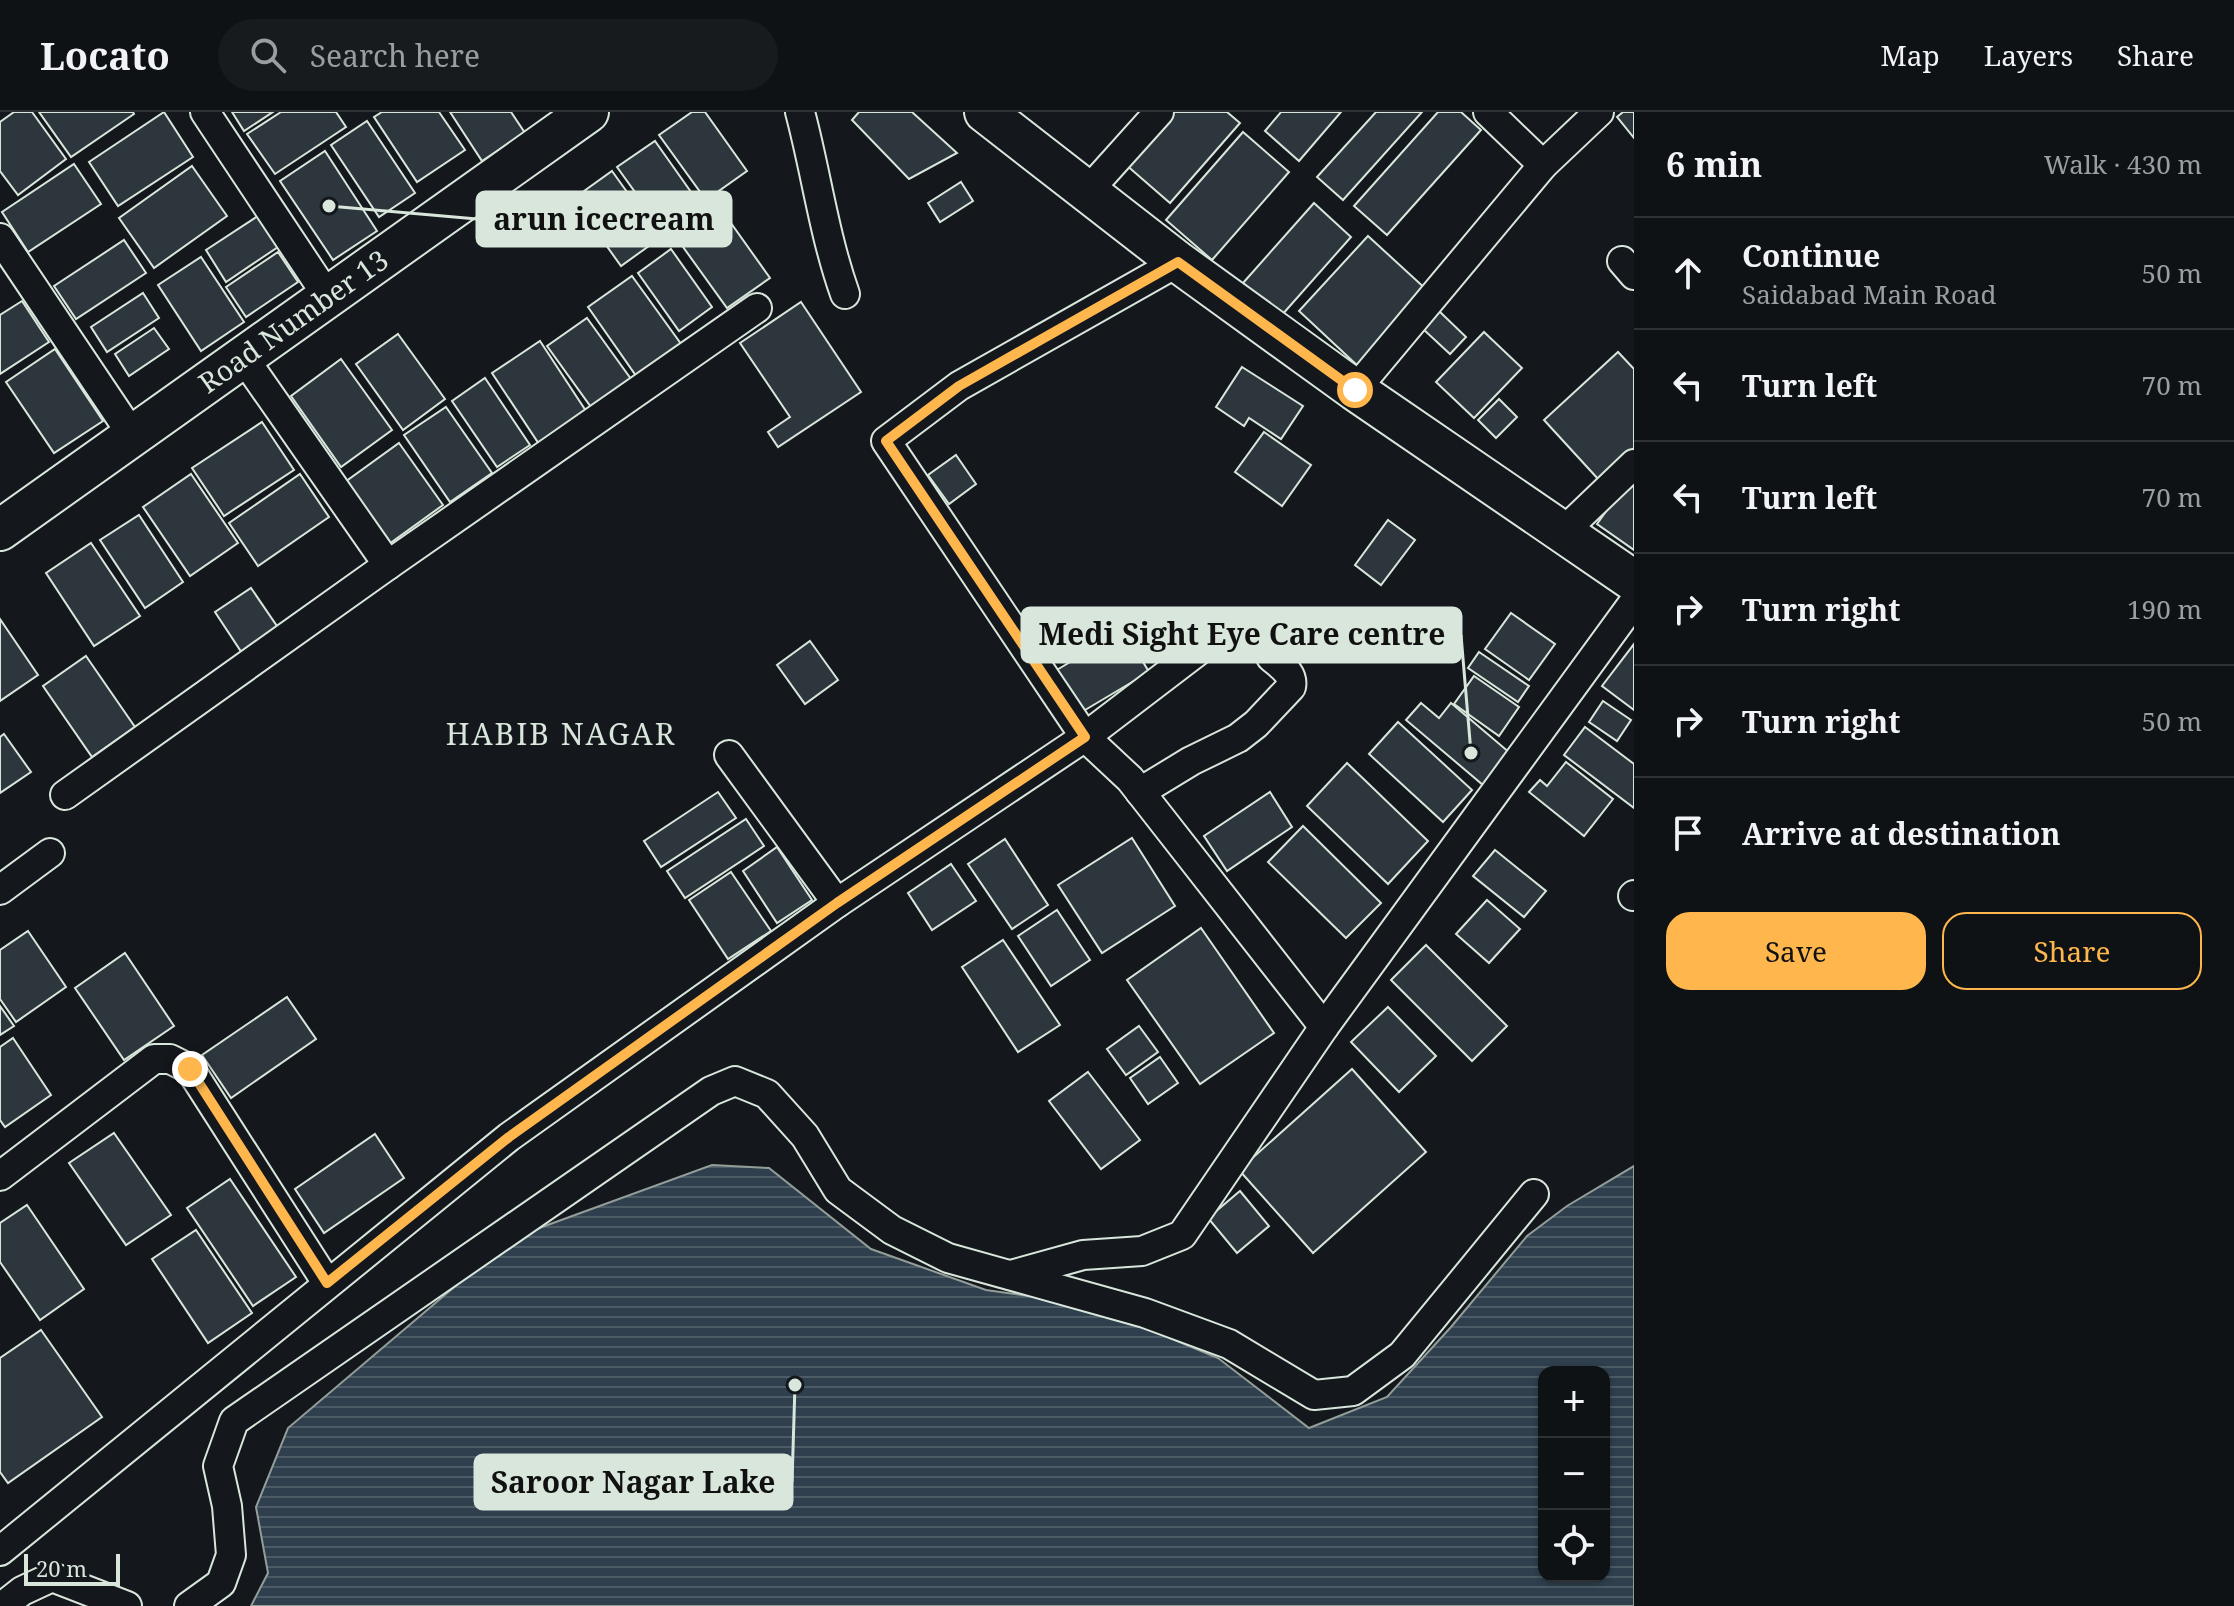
<!DOCTYPE html>
<meta charset="utf-8">
<style>
:root{--surface:#0f1215;--page:#181b1e;--text:#f1f3f6;--muted:#9b9ea0;--line:#2f3234;--accent:#ffb74d}
body{margin:0;font-family:"Noto Serif",serif;background:var(--page);color:var(--text)}
.controls{position:absolute;right:24px;bottom:24px;display:grid;overflow:hidden;border-radius:16px;box-shadow:0 2px 6px #0004}
.controls button{width:72px;height:72px;display:grid;place-items:center;padding:0;border:0;border-bottom:2px solid var(--line);background:var(--surface);color:var(--text);font:40px sans-serif}
.scale{position:absolute;left:24px;bottom:20px;width:96px;box-sizing:border-box;padding-left:8px;border:4px solid #d8e6dc;border-top:0;font-size:22px;line-height:28px;white-space:nowrap;color:#d8e6dc;-webkit-text-stroke:6px #14181c;paint-order:stroke}
.stop{position:absolute;width:24px;height:24px;margin:-18px;border:6px solid #ffb74d;border-radius:50%;background:#fff}
.stop.end{background:#ffb74d;border-color:#fff;box-shadow:0 2px 8px #0008}
.list{margin:0;padding:0;list-style:none}
h2{display:flex;justify-content:space-between;align-items:center;height:104px;margin:0;padding:0 32px;font-size:34px}
h2 small{font-size:26px;font-weight:400;color:var(--muted)}
.list li{display:grid;grid-template-columns:52px 1fr auto;gap:24px;align-items:center;box-sizing:border-box;height:112px;padding:0 32px;border-top:2px solid var(--line)}
.list b{display:block;font-size:30px;white-space:nowrap}
.list p{margin:0;font-size:26px;white-space:nowrap;color:var(--muted)}
.list em{font-size:26px;font-style:normal;color:var(--muted)}
.actions{display:flex;gap:16px;padding:24px 32px}
.actions a{flex:1;padding:18px 0;border:2px solid var(--accent);border-radius:24px;text-align:center;font-size:28px;color:var(--accent)}
.actions .main{background:var(--accent);color:#111}
.icon{flex:none;width:44px;height:44px;fill:none;stroke:currentColor;stroke-width:2;stroke-linecap:round;stroke-linejoin:round}
.map{position:relative;flex:none;width:1634px;height:1494px;overflow:hidden}
header{display:flex;align-items:center;gap:48px;box-sizing:border-box;height:112px;padding:0 40px;background:var(--surface);border-bottom:2px solid var(--line)}
header strong{font-size:38px}
nav{display:flex;gap:44px;margin-inline-start:auto;font-size:28px}
.search{width:560px;height:72px;background:var(--page);display:flex;align-items:center;gap:20px;box-sizing:border-box;padding:0 28px;border-radius:44px;color:var(--muted);font-size:30px}
main{display:flex}
aside{flex:1;background:var(--surface)}
.map>svg:first-child{display:block}
</style>
<header>
<strong>Locato</strong>
<div class="search"><svg class="icon" aria-label="search" viewBox="0 0 24 24"><circle cx="10" cy="10" r="6"/><path d="M15 15l6 6"/></svg>Search here</div>
<nav><a>Map</a><a>Layers</a><a>Share</a></nav>
</header>
<main>
<div class="map">
<svg width="1634" height="1494" viewBox="0 0 1634 1494">
<defs>
<pattern id="water-rules" width="6" height="5" patternUnits="userSpaceOnUse" patternTransform="scale(2)"><rect width="6" height="5" fill="#2f3f4d"/><path d="M0 2.5h6" fill="none" stroke="#4c5b66"/></pattern>
</defs>
<rect width="100%" height="100%" fill="#14181c"/>
<path fill="url(#water-rules)" stroke="#939e99" stroke-width="2" fill-rule="evenodd" d="M 712,1053 L 769,1056 L 871,1137 L 986,1178 L 1088,1192 L 1218,1246 L 1309,1316 L 1387,1285 L 1451,1215 L 1527,1124 L 1567,1094 L 1634,1054 L 1634,1494 L 251,1494 L 268,1461 L 256,1395 L 288,1316 L 512,1126 ZM 1544,1260 L 1604,1260 L 1604,1464 L 1544,1464 Z"/>
<g fill="#2c363c" stroke="#d8e6dc" stroke-width="2">
<polygon points="14,0 32,0 66,47 18,83 0,59 0,10"/>
<polygon points="39,0 133,0 134,2 71,45"/>
<polygon points="164,0 193,45 118,94 89,50"/>
<polygon points="232,0 273,0 244,19"/>
<polygon points="281,0 336,0 346,15 275,62 247,22"/>
<polygon points="382,0 439,0 465,38 417,70 374,5"/>
<polygon points="450,0 511,0 525,21 482,49"/>
<polygon points="692,0 705,0 747,59 706,88 659,23"/>
<polygon points="859,0 912,0 957,41 909,67 852,8"/>
<polygon points="1171,0 1227,0 1240,11 1170,91 1125,52"/>
<polygon points="1281,0 1341,0 1299,49 1265,19"/>
<polygon points="1376,0 1422,0 1343,88 1317,65"/>
<polygon points="1438,0 1461,0 1481,18 1387,123 1354,94"/>
<polygon points="1623,0 1634,0 1634,26 1617,5"/>
<polygon points="367,9 415,81 379,105 331,33"/>
<polygon points="1243,20 1289,60 1212,148 1166,108"/>
<polygon points="655,29 703,97 666,123 617,55"/>
<polygon points="325,39 377,119 333,148 280,69"/>
<polygon points="74,52 101,92 28,140 2,100"/>
<polygon points="192,54 227,104 154,156 119,106"/>
<polygon points="612,59 660,126 621,154 573,87"/>
<polygon points="961,70 973,89 940,110 928,91"/>
<polygon points="1314,91 1351,125 1281,204 1243,171"/>
<polygon points="721,97 770,166 727,196 678,128"/>
<polygon points="258,104 278,135 226,170 206,138"/>
<polygon points="1368,124 1428,179 1359,255 1299,199"/>
<polygon points="124,128 146,161 76,207 54,174"/>
<polygon points="671,137 712,195 679,219 638,161"/>
<polygon points="278,140 298,170 246,205 226,175"/>
<polygon points="201,145 244,210 201,239 158,173"/>
<polygon points="632,164 684,236 639,268 588,195"/>
<polygon points="143,181 159,206 107,240 91,215"/>
<polygon points="22,189 49,230 0,262 0,203"/>
<polygon points="801,190 861,280 778,335 768,320 790,305 740,231"/>
<polygon points="1439,199 1466,225 1450,242 1423,217"/>
<polygon points="587,206 631,267 591,295 547,234"/>
<polygon points="154,216 169,237 129,264 115,242"/>
<polygon points="1484,220 1522,256 1474,306 1436,270"/>
<polygon points="398,222 445,287 403,318 356,252"/>
<polygon points="540,229 586,299 539,332 492,261"/>
<polygon points="55,237 103,309 54,341 6,270"/>
<polygon points="1618,240 1634,257 1634,336 1599,368 1544,308"/>
<polygon points="341,247 392,318 341,355 291,284"/>
<polygon points="1242,255 1303,294 1281,327 1249,306 1244,314 1216,295"/>
<polygon points="485,266 530,333 497,355 452,289"/>
<polygon points="1499,287 1517,305 1496,326 1478,308"/>
<polygon points="446,295 492,361 450,390 404,323"/>
<polygon points="262,310 294,358 224,404 192,356"/>
<polygon points="1264,320 1311,353 1282,394 1235,360"/>
<polygon points="399,331 443,393 389,432 345,370"/>
<polygon points="956,343 976,372 949,392 928,363"/>
<polygon points="1634,360 1634,438 1597,412"/>
<polygon points="191,362 238,431 190,464 143,395"/>
<polygon points="300,362 329,405 258,454 229,411"/>
<polygon points="139,403 183,470 145,496 100,428"/>
<polygon points="1388,408 1415,428 1381,473 1355,453"/>
<polygon points="91,431 140,504 94,534 46,461"/>
<polygon points="251,476 281,520 244,544 215,500"/>
<polygon points="1511,501 1555,532 1529,568 1485,537"/>
<polygon points="0,507 38,563 0,589"/>
<polygon points="1124,518 1149,560 1075,604 1050,562"/>
<polygon points="810,529 838,568 805,592 777,553"/>
<polygon points="1634,532 1634,598 1602,574"/>
<polygon points="1479,540 1529,574 1518,590 1468,556"/>
<polygon points="86,544 135,615 92,645 43,574"/>
<polygon points="1474,564 1519,595 1499,624 1454,592"/>
<polygon points="1603,589 1631,608 1617,629 1589,610"/>
<polygon points="1421,591 1439,606 1451,591 1510,641 1483,673 1406,608"/>
<polygon points="1398,610 1472,678 1443,710 1369,642"/>
<polygon points="1585,615 1634,652 1634,696 1564,643"/>
<polygon points="4,622 31,660 0,681 0,625"/>
<polygon points="1566,650 1613,687 1584,724 1529,680 1540,668 1547,674"/>
<polygon points="1347,651 1428,729 1388,772 1307,694"/>
<polygon points="718,680 736,706 661,755 644,729"/>
<polygon points="1270,680 1292,715 1227,759 1204,724"/>
<polygon points="746,707 764,734 685,786 667,759"/>
<polygon points="1303,714 1381,791 1346,826 1268,750"/>
<polygon points="1132,726 1175,794 1102,841 1058,773"/>
<polygon points="1005,727 1048,793 1012,817 968,752"/>
<polygon points="777,735 812,788 777,811 743,759"/>
<polygon points="1495,738 1546,779 1524,805 1473,764"/>
<polygon points="951,752 976,789 932,818 908,781"/>
<polygon points="731,760 771,819 728,847 689,788"/>
<polygon points="1487,788 1520,817 1489,851 1456,822"/>
<polygon points="1057,798 1090,848 1051,874 1018,824"/>
<polygon points="1201,816 1274,921 1200,972 1127,868"/>
<polygon points="28,819 66,875 16,910 0,887 0,838"/>
<polygon points="1003,828 1060,913 1018,940 962,855"/>
<polygon points="1426,833 1507,914 1472,949 1391,868"/>
<polygon points="125,841 174,914 124,948 75,876"/>
<polygon points="287,885 316,927 231,986 202,943"/>
<polygon points="0,894 14,914 0,923"/>
<polygon points="1388,895 1436,944 1399,980 1351,930"/>
<polygon points="1139,914 1158,940 1126,963 1107,937"/>
<polygon points="13,926 51,983 5,1015 0,1008 0,935"/>
<polygon points="1160,945 1178,971 1148,992 1130,966"/>
<polygon points="1352,957 1426,1040 1313,1141 1239,1058"/>
<polygon points="1088,960 1140,1028 1101,1057 1049,989"/>
<polygon points="114,1021 171,1103 126,1133 69,1051"/>
<polygon points="375,1022 404,1066 324,1121 295,1077"/>
<polygon points="230,1067 296,1165 253,1194 187,1096"/>
<polygon points="1240,1079 1269,1114 1237,1141 1208,1106"/>
<polygon points="27,1093 84,1177 40,1208 0,1150 0,1111"/>
<polygon points="196,1118 252,1201 208,1231 152,1147"/>
<polygon points="41,1218 102,1305 8,1371 0,1360 0,1246"/>
</g>
<g fill="none" stroke-linecap="round" stroke-linejoin="round">
<defs>
<g id="street">
<polyline points="205,0 328,185"/>
<path d="M 800,0 C 816,60 824,123 845,182"/>
<polyline points="1488,0 1543,53"/>
<polyline points="1087,80 1159,0"/>
<polyline points="0,126 133,324"/>
<polyline points="1622,149 1634,163"/>
<polyline points="1178,150 959,274 886,329 1085,625 1130,667 1324,915"/>
<polyline points="243,245 388,453"/>
<polyline points="1355,278 1543,53 1599,0"/>
<polyline points="1562,421 1634,352"/>
<polyline points="729,643 837,791"/>
<path d="M 1140,680 L 1191,649 L 1238,626 L 1256,612 L 1291,575 C 1294,561 1280,553 1271,545"/>
<polyline points="65,683 388,453 757,196"/>
<polyline points="0,778 50,741"/>
<polyline points="1633,784 1634,783"/>
<polyline points="0,1064 154,947 170,947 190,957 327,1171"/>
<polyline points="1011,1163 1083,1143 1142,1139 1182,1123 1324,915 1634,490"/>
<polyline points="0,1439 509,1025 837,791 1085,625 1220,522"/>
<polyline points="3,1494 22,1479 52,1465 127,1494"/>
<polyline points="189,1494 221,1471 231,1443 227,1394 218,1354 234,1309 711,979 735,969 767,982 805,1024 838,1078 892,1118 948,1146 1145,1201 1229,1232 1314,1283 1353,1279 1402,1243 1534,1082"/>
</g>
<g id="secondary">
<polyline points="985,0 1178,150 1355,278 1634,469"/>
<path id="s1" d="M 0,418 L 588,0"/>
</g>
</defs>
<use href="#street" stroke="#d8e6dc" stroke-width="32"/>
<use href="#secondary" stroke="#d8e6dc" stroke-width="44"/>
<use href="#street" stroke="#14181c" stroke-width="28"/>
<use href="#secondary" stroke="#14181c" stroke-width="40"/>
</g>
<g fill="none" stroke-linecap="round" stroke-linejoin="round">
<polyline stroke="#ffb74d" stroke-width="10" points="190,957 327,1171 509,1025 837,791 1085,625 886,329 959,274 1178,150 1355,278"/>
</g>
<g text-anchor="middle" stroke-width="6" stroke-linejoin="round" paint-order="stroke">
<g font-size="28" fill="#d8e6dc" stroke="#14181c">
<text dy="10" stroke="none"><textPath href="#s1" startOffset="360">Road Number 13</textPath></text>
</g>
<g font-size="30" letter-spacing="2" fill="#d8e6dc" stroke="#14181c">
<text x="561" y="633">HABIB NAGAR</text>
</g>
</g>
<path fill="none" stroke="#d8e6dc" stroke-width="3" d="M329 94L477 107M1471 641L1461 523M795 1273L792 1370"/>
<g fill="#d8e6dc" stroke="#14181c" stroke-width="3">
<circle cx="329" cy="94" r="8"/>
<circle cx="1471" cy="641" r="8"/>
<circle cx="795" cy="1273" r="8"/>
</g>
<g fill="#d8e6dc" stroke="#d8e6dc" stroke-width="3">
<rect x="477" y="80" width="254" height="54" rx="8"/>
<rect x="1022" y="496" width="439" height="54" rx="8"/>
<rect x="475" y="1343" width="317" height="54" rx="8"/>
</g>
<g font-size="30" text-anchor="middle" font-weight="bold" fill="#111">
<text x="604" y="118">arun icecream</text>
<text x="1242" y="533">Medi Sight Eye Care centre</text>
<text x="633" y="1381">Saroor Nagar Lake</text>
</g>
</svg>
<div class="controls">
<button>+</button>
<button>−</button>
<button><svg class="icon" aria-label="locate" viewBox="0 0 24 24"><circle cx="12" cy="12" r="6"/><path d="M12 2v4M12 18v4M2 12h4M18 12h4"/></svg></button>
</div>
<div class="scale">20 m</div>
<div class="stop" style="left:1355px;top:278px"></div>
<div class="stop end" style="left:190px;top:957px"></div>
</div>
<aside>
<h2>6 min<small>Walk · 430 m</small></h2>
<ul class="list">
<li><svg class="icon" aria-label="ahead" viewBox="0 0 24 24"><path d="M12 20V5M6 11l6-6 6 6"/></svg><div><b>Continue</b><p>Saidabad Main Road</p></div><em>50 m</em></li>
<li><svg class="icon" aria-label="left" viewBox="0 0 24 24"><path d="M17 20v-9H6M10 6l-5 5 5 5"/></svg><div><b>Turn left</b></div><em>70 m</em></li>
<li><svg class="icon" aria-label="left" viewBox="0 0 24 24"><path d="M17 20v-9H6M10 6l-5 5 5 5"/></svg><div><b>Turn left</b></div><em>70 m</em></li>
<li><svg class="icon" aria-label="right" viewBox="0 0 24 24"><path d="M7 20v-9h11M14 6l5 5-5 5"/></svg><div><b>Turn right</b></div><em>190 m</em></li>
<li><svg class="icon" aria-label="right" viewBox="0 0 24 24"><path d="M7 20v-9h11M14 6l5 5-5 5"/></svg><div><b>Turn right</b></div><em>50 m</em></li>
<li><svg class="icon" aria-label="arrive" viewBox="0 0 24 24"><path d="M6 21V4h12l-3 4 3 4H6"/></svg><div><b>Arrive at destination</b></div></li>
</ul>
<div class="actions"><a class="main">Save</a><a>Share</a></div>
</aside>
</main>
